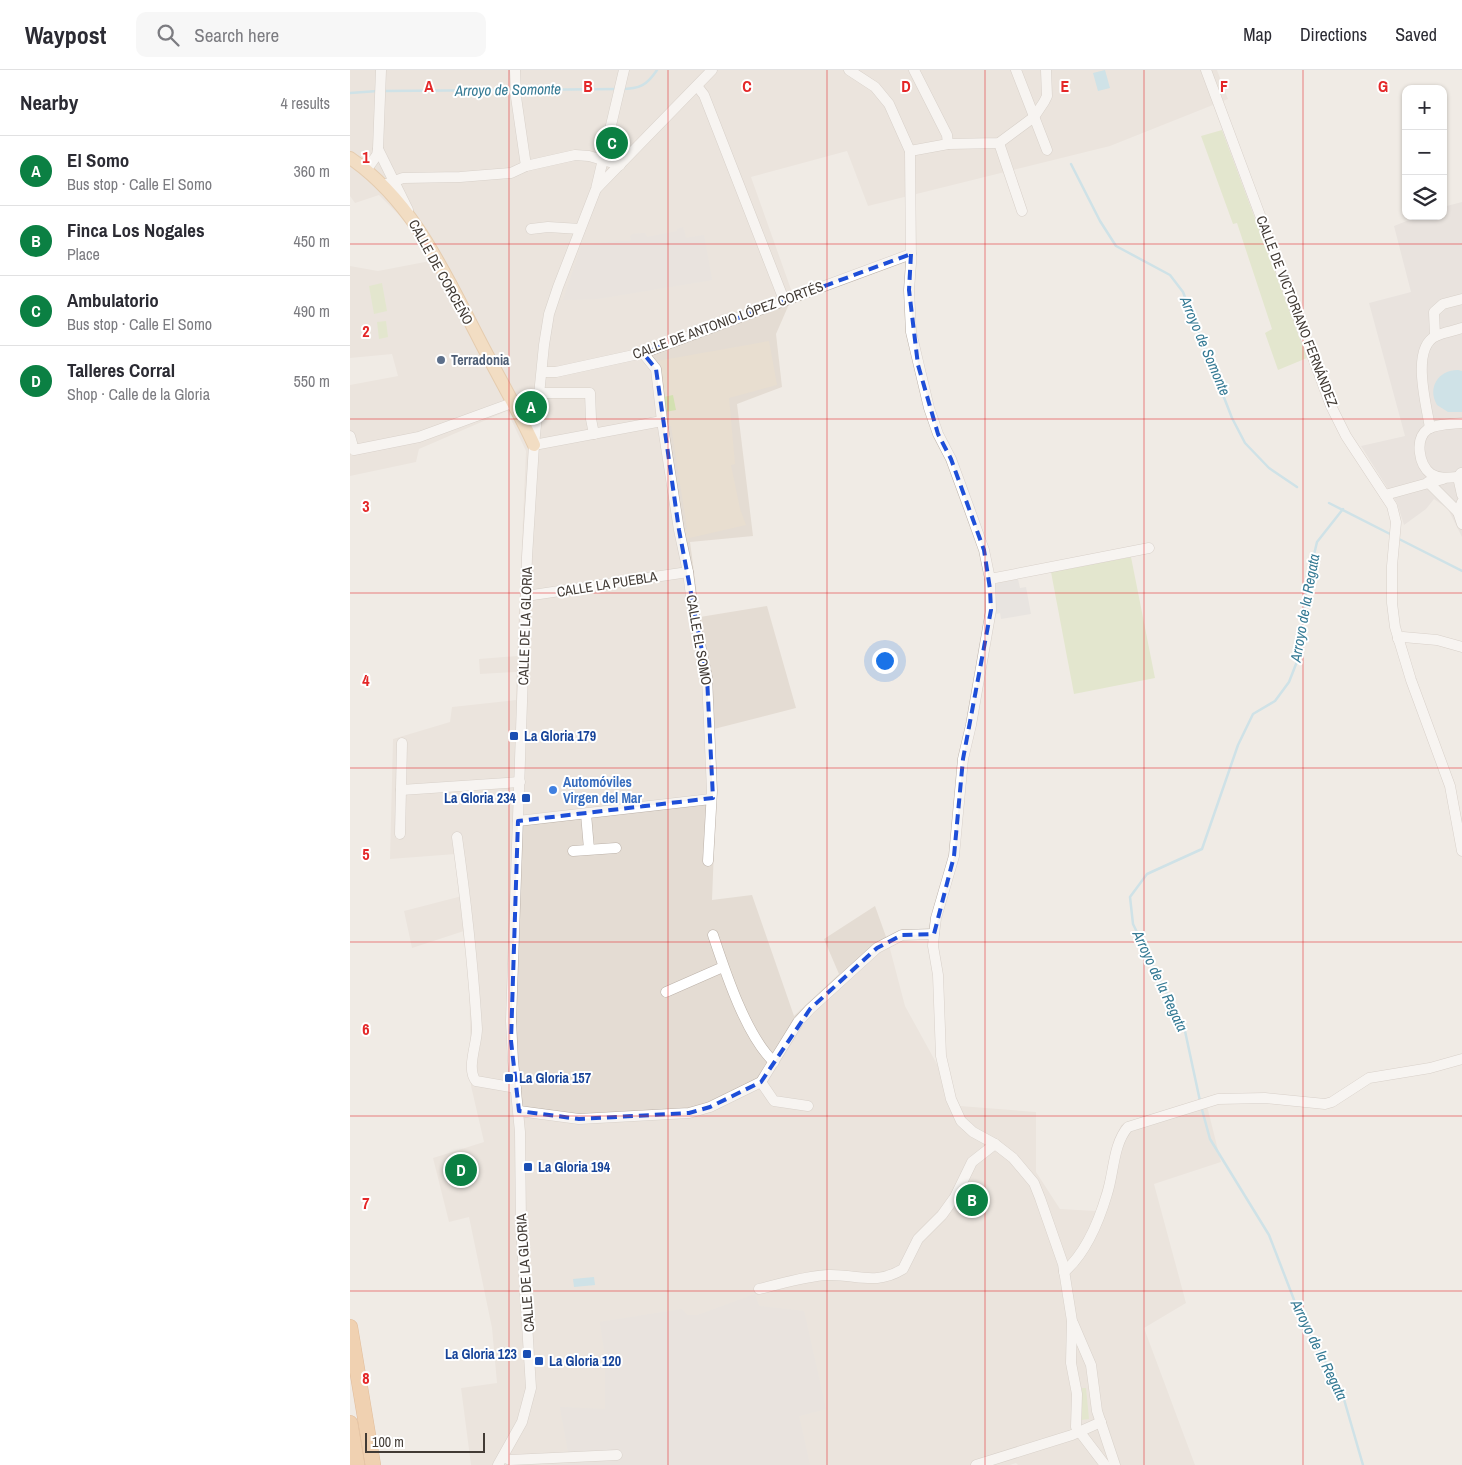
<!DOCTYPE html>
<meta charset="utf-8">
<style>
:root{--surface:#fff;--page:#f7f7f7;--text:#2b2b33;--muted:#7c7c81;--line:#e1e1e2;--accent:#0b8043}
body{margin:0;font-family:"Archivo Narrow",sans-serif;background:var(--page);color:var(--text)}
.controls{position:absolute;right:15px;top:15px;display:grid;overflow:hidden;border-radius:10px;box-shadow:0 1px 4px #0004}
.controls button{width:45px;height:45px;display:grid;place-items:center;padding:0;border:0;border-bottom:1px solid var(--line);background:var(--surface);color:var(--text);font:25px sans-serif}
.scale{position:absolute;left:15px;bottom:12px;width:120px;box-sizing:border-box;padding-left:5px;border:2px solid #423b35;border-top:0;font-size:14px;line-height:18px;white-space:nowrap;color:#423b35;-webkit-text-stroke:4px #fff;paint-order:stroke}
.you{position:absolute;left:534px;top:590px;width:18px;height:18px;margin:-12px;border:4px solid #fff;border-radius:50%;background:#1a73e8;box-shadow:0 0 0 8px #1a73e833}
.badge{display:grid;place-items:center;width:32px;height:32px;border-radius:50%;background:var(--accent);color:#fff;font-size:16px;font-weight:700}
.pin{position:absolute;translate:-50% -50%;border:2px solid #fff;box-shadow:0 1px 5px #0006}
.list{margin:0;padding:0;list-style:none}
h2{display:flex;justify-content:space-between;align-items:center;height:65px;margin:0;padding:0 20px;font-size:21px}
h2 small{font-size:16px;font-weight:400;color:var(--muted)}
.list li{display:grid;grid-template-columns:32px 1fr auto;gap:15px;align-items:center;box-sizing:border-box;height:70px;padding:0 20px;border-top:1px solid var(--line)}
.list b{display:block;font-size:19px;white-space:nowrap}
.list p{margin:0;font-size:16px;white-space:nowrap;color:var(--muted)}
.list em{font-size:16px;font-style:normal;color:var(--muted)}
.icon{flex:none;width:28px;height:28px;fill:none;stroke:currentColor;stroke-width:2;stroke-linecap:round;stroke-linejoin:round}
.map{position:relative;flex:none;width:1112px;height:1395px;overflow:hidden}
header{display:flex;align-items:center;gap:30px;box-sizing:border-box;height:70px;padding:0 25px;background:var(--surface);border-bottom:1px solid var(--line)}
header strong{font-size:24px}
nav{display:flex;gap:28px;margin-inline-start:auto;font-size:18px}
.search{width:350px;height:45px;background:var(--page);display:flex;align-items:center;gap:12px;box-sizing:border-box;padding:0 18px;border-radius:10px;color:var(--muted);font-size:19px}
main{display:flex}
aside{flex:1;background:var(--surface)}
.map>svg:first-child{display:block}
</style>
<header>
<strong>Waypost</strong>
<div class="search"><svg class="icon" aria-label="search" viewBox="0 0 24 24"><circle cx="10" cy="10" r="6"/><path d="M15 15l6 6"/></svg>Search here</div>
<nav><a>Map</a><a>Directions</a><a>Saved</a></nav>
</header>
<main>
<aside>
<h2>Nearby<small>4 results</small></h2>
<ul class="list">
<li><span class="badge">A</span><div><b>El Somo</b><p>Bus stop · Calle El Somo</p></div><em>360 m</em></li>
<li><span class="badge">B</span><div><b>Finca Los Nogales</b><p>Place</p></div><em>450 m</em></li>
<li><span class="badge">C</span><div><b>Ambulatorio</b><p>Bus stop · Calle El Somo</p></div><em>490 m</em></li>
<li><span class="badge">D</span><div><b>Talleres Corral</b><p>Shop · Calle de la Gloria</p></div><em>550 m</em></li>
</ul>
</aside>
<div class="map">
<svg width="1112" height="1395" viewBox="0 0 1112 1395">
<rect width="100%" height="100%" fill="#f0ebe5"/>
<polygon fill="#e4dcd3" points="0,0 867,0 878,29 760,76 518,136 497,81 401,107 443,225 426,264 432,317 387,334 403,466 340,472 350,547 417,536 446,638 360,660 366,727 362,830 402,825 444,946 489,904 474,869 525,836 539,875 555,936 610,1036 686,1042 686,1102 710,1139 746,1141 771,1055 855,1028 871,1092 804,1114 836,1233 794,1258 845,1395 668,1395 666,1393 660,1395 121,1395 111,1318 147,1313 142,1258 119,1147 99,1152 83,1088 134,1072 121,1016 119,898 114,861 62,878 54,841 112,826 106,784 40,789 43,669 100,652 102,637 166,630 166,602 130,604 129,589 167,586 176,381 157,341 69,379 66,392 0,406 0,315 48,306 42,284 0,288 0,196 28,201 80,191 61,157 29,125 5,133 0,126"/>
<g fill="#dfdad6">
<polygon points="1112,132 1112,467 1098,439 1084,429 1076,439 1054,455 1047,433 1011,376 1055,366 1019,233 1061,222 1044,156 1069,146 1093,146 1093,137"/>
<polygon points="333,157 336,168 354,165 362,210 247,229 213,230 231,176 266,171 281,171 280,166 283,164 295,163 297,167 327,161 327,159"/>
<polygon points="405,1224 409,1236 454,1241 476,1339 449,1346 460,1395 195,1395 268,1390 267,1382 218,1382 210,1337 255,1339 255,1286 250,1252 332,1239 337,1245 348,1245"/>
</g>
<polygon fill="#e8ded0" points="419,271 427,315 379,328 385,394 381,395 390,439 396,455 335,469 333,460 337,459 321,356 317,357 307,291"/>
<g fill="#d3e1b1">
<polygon points="872,60 957,288 928,300 915,263 922,259 887,153 883,154 851,66"/>
<polygon points="32,213 37,241 24,244 19,216"/>
<polygon points="36,251 38,267 29,269 27,252"/>
<polygon points="323,325 326,340 315,342 313,327"/>
<polygon points="781,487 805,608 724,624 701,502"/>
<polygon points="732,1318 736,1318 739,1349 731,1350"/>
</g>
<polygon fill="#dedcd9" points="668,509 670,518 676,517 681,544 651,549 650,543 644,545 644,516 648,513"/>
<g fill="#a6d7e8">
<polygon points="755,0 760,18 748,21 743,3"/>
<path d="M 1108,300 L 1112,301 L 1112,342 L 1098,342 L 1087,335 C 1077,318 1088,300 1108,300 Z"/>
<polygon points="244,1207 245,1215 224,1217 223,1209"/>
</g>
<g fill="none" stroke-linecap="round" stroke-linejoin="round">
<g stroke="#a6d7e8" stroke-width="2.5">
<path d="M 271,19 C 290,19 297,15 307,0"/>
<polyline points="169,20 266,19"/>
<polyline points="34,21 163,20"/>
<polyline points="0,23 28,21"/>
<polyline points="721,94 750,151 766,176 820,205 833,222 882,348 895,373 919,398 947,417"/>
<polyline points="979,433 1042,465"/>
<polyline points="1047,468 1112,501"/>
<polyline points="850,1031 835,961 783,854 780,827 797,804 852,779 888,675 903,644 925,631 939,612 948,589 957,514 967,472 993,439"/>
<polyline points="851,1036 860,1069 919,1165 953,1253 991,1319 1013,1395"/>
</g>
<defs>
<g id="minor">
<polyline points="165,0 166,27 176,96"/>
<polyline points="499,0 525,17 539,34 560,81 561,193 559,220 561,262 579,338 588,364 601,389 619,438 634,480 640,509 641,540 621,655 613,689 604,786 586,848 584,864 583,876 588,905 591,986 601,1029 611,1051 623,1062 645,1074 663,1088 684,1113 690,1128 713,1194 722,1251 721,1293 727,1324 726,1357 755,1395"/>
<polyline points="564,0 597,65 598,74"/>
<polyline points="666,0 697,80"/>
<polyline points="856,0 981,336 996,366 1042,436 1046,452 1042,496 1042,533 1045,557 1061,610 1100,716 1112,781"/>
<polyline points="347,16 354,25 434,230"/>
<polyline points="649,73 672,141"/>
<polyline points="28,79 58,140"/>
<polyline points="560,81 598,74 649,73 684,47 694,32 697,26 696,0"/>
<polyline points="17,99 27,85 28,79 31,0"/>
<polyline points="34,115 53,108 110,107 161,103 176,96 225,85 239,86 270,95"/>
<polyline points="247,118 362,0"/>
<polyline points="181,159 198,157 230,159"/>
<polyline points="1085,266 1084,242 1093,234 1112,229"/>
<polyline points="293,283 306,299 312,351 329,460 338,502 343,541 357,607 362,721 358,791"/>
<polyline points="192,302 206,302 293,283 561,184"/>
<polyline points="190,323 240,323 241,349 244,364"/>
<path d="M 1080,358 C 1077,337 1060,278 1086,266 C 1094,262 1104,261 1112,258"/>
<polyline points="0,366 4,380 69,367 162,333"/>
<polyline points="184,375 312,351"/>
<polyline points="1111,403 1108,407 1112,425"/>
<path d="M 1108,407 C 1098,408 1089,409 1081,404 C 1069,395 1064,369 1078,359 C 1086,354 1102,354 1112,353"/>
<polyline points="1078,412 1108,442"/>
<polyline points="1035,425 1093,409"/>
<polyline points="1112,432 1108,442 1112,454"/>
<polyline points="640,509 799,478"/>
<polyline points="176,526 338,502"/>
<polyline points="1048,569 1053,567 1087,570 1112,577"/>
<polyline points="51,720 170,712"/>
<polyline points="236,744 239,779"/>
<polyline points="168,751 361,729"/>
<polyline points="50,764 52,673"/>
<path d="M 107,767 C 116,831 123,894 127,959 C 127,974 116,999 126,1011 L 166,1018"/>
<polyline points="223,781 266,778"/>
<path d="M 363,865 C 375,901 396,966 424,992"/>
<polyline points="316,922 373,897"/>
<polyline points="411,1012 424,1031 458,1036"/>
<polyline points="169,1041 229,1049 339,1043 360,1037 411,1012 448,952 460,939 527,878 552,865 584,864"/>
<path d="M 714,1202 C 736,1183 749,1151 757,1124 C 764,1103 763,1074 778,1057 L 868,1029 L 915,1028 L 975,1034 L 982,1032 L 1019,1008 L 1080,998 L 1112,989"/>
<path d="M 409,1219 C 431,1214 454,1206 478,1205 C 507,1204 525,1216 553,1199 L 568,1169 L 592,1145 L 605,1127 L 622,1092 L 645,1074"/>
<polyline points="723,1253 741,1295 747,1341 765,1395"/>
<polyline points="153,1387 160,1390 267,1385"/>
<polyline points="148,1395 172,1352 181,1318 171,1156 170,1062 163,991 161,951 177,487 184,375 194,275 199,244 208,217 246,119 274,0"/>
<polyline points="626,1395 722,1365 751,1352"/>
</g>
<path id="major" d="M 0,88 C 64,132 95,204 130,271 C 148,306 168,340 184,375"/>
<g id="highway">
<polyline points="0,1257 23,1395"/>
<polyline points="0,1353 7,1395"/>
</g>
</defs>
<use href="#minor" stroke="#bbb1a8" stroke-width="11"/>
<use href="#major" stroke="#d7a66c" stroke-width="14"/>
<use href="#highway" stroke="#cd8442" stroke-width="16"/>
<use href="#minor" stroke="#fff" stroke-width="10"/>
<use href="#major" stroke="#f4cc9a" stroke-width="12"/>
<use href="#highway" stroke="#efb271" stroke-width="15"/>
</g>
<path d="M0 0H1112V1395H0ZM 561,184 L 559,220 L 568,295 L 588,364 L 601,389 L 634,480 L 640,519 L 641,540 L 613,689 L 604,786 L 584,864 L 552,865 L 527,878 L 460,939 L 411,1012 L 360,1037 L 339,1043 L 229,1049 L 169,1041 L 161,971 L 168,751 L 363,728 L 357,607 L 329,460 L 306,299 L 293,283 Z" fill="#f0ebe5" fill-opacity=".55" fill-rule="evenodd"/>
<path fill="none" stroke="#1d4ed8" stroke-width="4" stroke-dasharray="10 6" stroke-linejoin="round" d="M 561,184 L 559,220 L 568,295 L 588,364 L 601,389 L 634,480 L 640,519 L 641,540 L 613,689 L 604,786 L 584,864 L 552,865 L 527,878 L 460,939 L 411,1012 L 360,1037 L 339,1043 L 229,1049 L 169,1041 L 161,971 L 168,751 L 363,728 L 357,607 L 329,460 L 306,299 L 293,283 Z"/>
<path fill="none" stroke="#e42728" stroke-width="1" stroke-opacity="0.55" d="M 159,0 L 159,1395M 318,0 L 318,1395M 477,0 L 477,1395M 635,0 L 635,1395M 794,0 L 794,1395M 953,0 L 953,1395M 0,174 L 1112,174M 0,349 L 1112,349M 0,523 L 1112,523M 0,698 L 1112,698M 0,872 L 1112,872M 0,1046 L 1112,1046M 0,1221 L 1112,1221"/>
<circle fill="#5c6f8a" stroke="#fff" stroke-width="2" cx="91" cy="290" r="5"/>
<g fill="#1a4fb4" stroke="#fff" stroke-width="2">
<rect x="159" y="661" width="10" height="10" rx="2.5"/>
<rect x="171" y="723" width="10" height="10" rx="2.5"/>
<rect x="154" y="1003" width="10" height="10" rx="2.5"/>
<rect x="173" y="1092" width="10" height="10" rx="2.5"/>
<rect x="172" y="1279" width="10" height="10" rx="2.5"/>
<rect x="184" y="1286" width="10" height="10" rx="2.5"/>
</g>
<circle fill="#3f7fe0" stroke="#fff" stroke-width="2" cx="203" cy="720" r="5"/>
<g text-anchor="middle" stroke-width="4" stroke-linejoin="round" paint-order="stroke">
<g font-size="14" fill="#423b35" stroke="#fff">
<text transform="translate(91 202) rotate(61)" y="5">CALLE DE CORCEÑO</text>
<text transform="translate(947 241) rotate(69)" y="5">CALLE DE VICTORIANO FERNÁNDEZ</text>
<text transform="translate(378 250) rotate(-20)" y="5">CALLE DE ANTONIO LÓPEZ CORTÉS</text>
<text transform="translate(257 514) rotate(-9)" y="5">CALLE LA PUEBLA</text>
<text transform="translate(175 556) rotate(-88)" y="5">CALLE DE LA GLORIA</text>
<text transform="translate(349 570) rotate(80)" y="5">CALLE EL SOMO</text>
<text transform="translate(175 1203) rotate(-94)" y="5">CALLE DE LA GLORIA</text>
</g>
<g font-size="14" font-weight="bold" fill="#4e5e75" stroke="#fff" text-anchor="start">
<text x="101" y="295">Terradonia</text>
</g>
<g font-size="14" font-weight="bold" fill="#164399" stroke="#fff" text-anchor="start">
<text x="174" y="671">La Gloria 179</text>
<text x="166" y="733" text-anchor="end">La Gloria 234</text>
<text x="169" y="1013">La Gloria 157</text>
<text x="188" y="1102">La Gloria 194</text>
<text x="167" y="1289" text-anchor="end">La Gloria 123</text>
<text x="199" y="1296">La Gloria 120</text>
</g>
<g font-size="14" font-weight="bold" fill="#366cbe" stroke="#fff" text-anchor="start">
<text x="213" y="717">Automóviles<tspan x="213" dy="16">Virgen del Mar</tspan></text>
</g>
<g font-size="15" font-style="italic" fill="#357a94" stroke="#fff">
<text transform="translate(158 20) rotate(-1)" y="5">Arroyo de Somonte</text>
<text transform="translate(855 276) rotate(67)" y="5">Arroyo de Somonte</text>
<text transform="translate(955 538) rotate(-80)" y="5">Arroyo de la Regata</text>
<text transform="translate(810 911) rotate(65)" y="5">Arroyo de la Regata</text>
<text transform="translate(969 1280) rotate(64)" y="5">Arroyo de la Regata</text>
</g>
</g>
<g font-size="16" text-anchor="middle" font-weight="bold" fill="#e42728" stroke="#fff" stroke-width="4" stroke-linejoin="round" paint-order="stroke">
<text x="79" y="22">A</text>
<text x="238" y="22">B</text>
<text x="397" y="22">C</text>
<text x="556" y="22">D</text>
<text x="715" y="22">E</text>
<text x="874" y="22">F</text>
<text x="1033" y="22">G</text>
<text x="16" y="93">1</text>
<text x="16" y="267">2</text>
<text x="16" y="442">3</text>
<text x="16" y="616">4</text>
<text x="16" y="790">5</text>
<text x="16" y="965">6</text>
<text x="16" y="1139">7</text>
<text x="16" y="1314">8</text>
</g>
</svg>
<div class="controls">
<button>+</button>
<button>−</button>
<button><svg class="icon" aria-label="layers" viewBox="0 0 24 24"><path d="M12 4l9 5-9 5-9-5zM3 14l9 5 9-5"/></svg></button>
</div>
<div class="scale">100 m</div>
<div class="you"></div>
<div class="pin badge" style="left:181px;top:337px">A</div>
<div class="pin badge" style="left:622px;top:1130px">B</div>
<div class="pin badge" style="left:262px;top:73px">C</div>
<div class="pin badge" style="left:111px;top:1100px">D</div>
</div>
</main>
